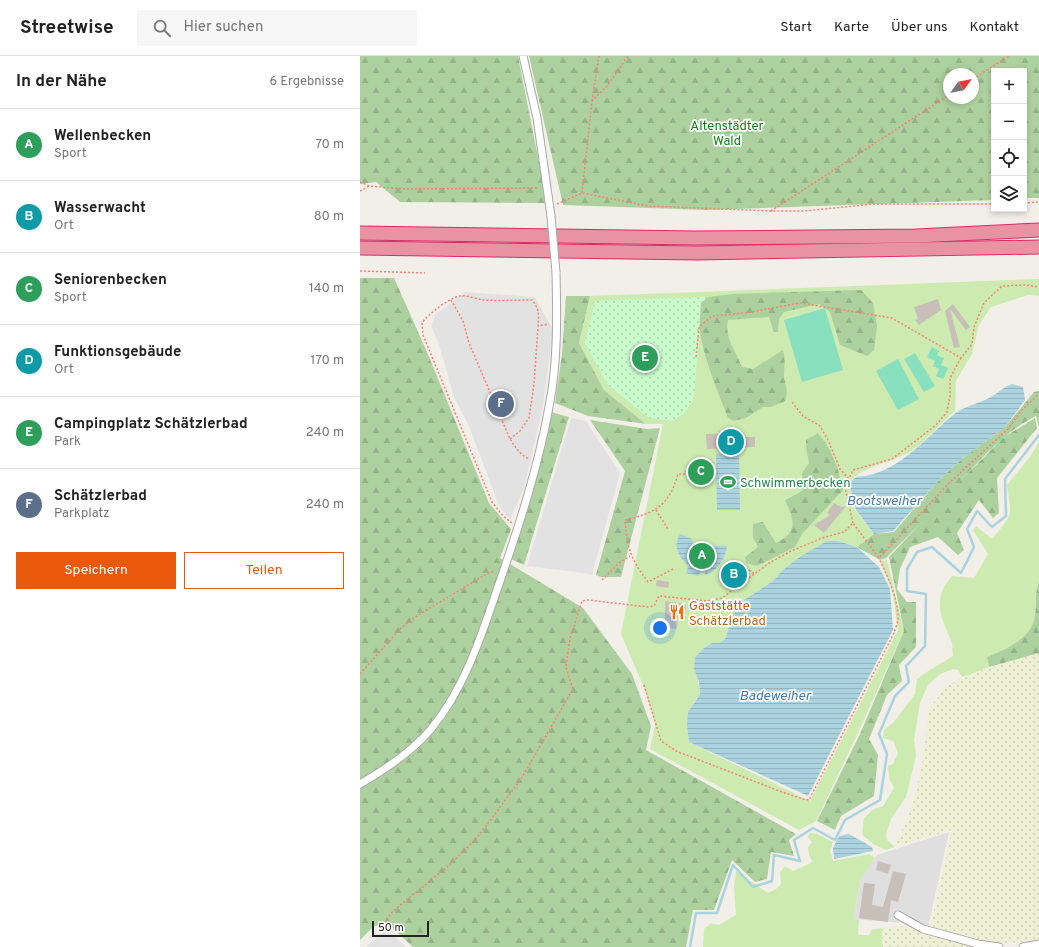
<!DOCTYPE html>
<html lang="de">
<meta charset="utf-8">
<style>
:root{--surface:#fff;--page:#f6f6f6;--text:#222;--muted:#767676;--line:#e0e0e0;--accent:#ea580c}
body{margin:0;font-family:Overpass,sans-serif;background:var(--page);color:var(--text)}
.controls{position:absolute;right:12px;top:12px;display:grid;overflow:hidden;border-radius:0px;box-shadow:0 2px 6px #0003}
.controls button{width:36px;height:36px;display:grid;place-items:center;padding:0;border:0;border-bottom:1px solid var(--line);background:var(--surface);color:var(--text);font:20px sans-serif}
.compass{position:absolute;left:583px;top:12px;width:36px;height:36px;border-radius:50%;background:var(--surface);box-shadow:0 2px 6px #0003;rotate:57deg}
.scale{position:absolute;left:12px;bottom:10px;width:57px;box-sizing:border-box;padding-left:4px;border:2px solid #222;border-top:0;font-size:11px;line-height:14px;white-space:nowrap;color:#222;-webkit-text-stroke:3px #fff;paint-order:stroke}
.you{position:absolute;left:300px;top:572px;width:14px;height:14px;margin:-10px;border:3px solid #fff;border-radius:50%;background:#1a73e8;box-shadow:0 0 0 6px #1a73e833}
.badge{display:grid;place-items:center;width:26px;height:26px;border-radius:50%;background:var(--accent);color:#fff;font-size:13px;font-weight:700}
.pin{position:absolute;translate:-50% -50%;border:2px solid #fff;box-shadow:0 1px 4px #0006}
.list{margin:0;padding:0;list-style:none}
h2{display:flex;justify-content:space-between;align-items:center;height:52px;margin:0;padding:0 16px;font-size:17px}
h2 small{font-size:13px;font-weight:400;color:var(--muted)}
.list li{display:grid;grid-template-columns:26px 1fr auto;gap:12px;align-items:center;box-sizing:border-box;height:72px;padding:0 16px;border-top:1px solid var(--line)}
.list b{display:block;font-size:15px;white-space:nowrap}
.list p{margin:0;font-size:13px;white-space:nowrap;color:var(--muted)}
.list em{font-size:13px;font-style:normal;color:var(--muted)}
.actions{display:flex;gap:8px;padding:12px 16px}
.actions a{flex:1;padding:9px 0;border:1px solid var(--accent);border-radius:0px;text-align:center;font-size:14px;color:var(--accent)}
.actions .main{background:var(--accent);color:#fff}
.icon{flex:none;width:22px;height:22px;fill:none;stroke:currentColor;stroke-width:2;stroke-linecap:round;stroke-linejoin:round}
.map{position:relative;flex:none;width:679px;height:891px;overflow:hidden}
header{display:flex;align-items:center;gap:24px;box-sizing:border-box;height:56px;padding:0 20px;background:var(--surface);border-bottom:1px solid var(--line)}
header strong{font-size:19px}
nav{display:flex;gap:22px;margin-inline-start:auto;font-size:14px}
.search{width:280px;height:36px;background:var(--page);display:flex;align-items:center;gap:10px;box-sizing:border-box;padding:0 14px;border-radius:0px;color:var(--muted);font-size:15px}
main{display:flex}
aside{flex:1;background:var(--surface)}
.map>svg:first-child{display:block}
</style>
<header>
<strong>Streetwise</strong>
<div class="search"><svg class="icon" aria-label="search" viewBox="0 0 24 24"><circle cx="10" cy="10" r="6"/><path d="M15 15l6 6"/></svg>Hier suchen</div>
<nav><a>Start</a><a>Karte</a><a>Über uns</a><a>Kontakt</a></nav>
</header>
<main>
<aside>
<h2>In der Nähe<small>6 Ergebnisse</small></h2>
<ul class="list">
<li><span class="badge" style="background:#2e9e5b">A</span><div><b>Wellenbecken</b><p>Sport</p></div><em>70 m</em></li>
<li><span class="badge" style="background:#0f9aa8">B</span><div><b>Wasserwacht</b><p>Ort</p></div><em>80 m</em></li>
<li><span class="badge" style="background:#2e9e5b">C</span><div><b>Seniorenbecken</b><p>Sport</p></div><em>140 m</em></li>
<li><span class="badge" style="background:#0f9aa8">D</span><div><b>Funktionsgebäude</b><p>Ort</p></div><em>170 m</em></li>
<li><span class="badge" style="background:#2e9e5b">E</span><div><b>Campingplatz Schätzlerbad</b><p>Park</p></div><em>240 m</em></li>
<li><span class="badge" style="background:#5c6f8a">F</span><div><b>Schätzlerbad</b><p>Parkplatz</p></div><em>240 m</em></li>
</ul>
<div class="actions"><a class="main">Speichern</a><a>Teilen</a></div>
</aside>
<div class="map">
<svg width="679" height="891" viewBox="0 0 679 891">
<defs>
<pattern id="farmland-dots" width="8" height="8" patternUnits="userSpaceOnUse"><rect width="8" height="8" fill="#eef0d5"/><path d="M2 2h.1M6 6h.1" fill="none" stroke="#ccceb7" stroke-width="1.8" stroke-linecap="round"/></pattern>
<pattern id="forest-firs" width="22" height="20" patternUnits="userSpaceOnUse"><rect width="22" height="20" fill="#add19e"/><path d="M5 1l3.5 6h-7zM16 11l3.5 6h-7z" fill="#95b388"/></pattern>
<pattern id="park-dots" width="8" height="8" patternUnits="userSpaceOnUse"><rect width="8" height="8" fill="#c8facc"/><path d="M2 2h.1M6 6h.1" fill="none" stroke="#acd6af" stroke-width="1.8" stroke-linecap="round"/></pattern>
<pattern id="water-rules" width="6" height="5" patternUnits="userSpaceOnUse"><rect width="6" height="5" fill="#aad3df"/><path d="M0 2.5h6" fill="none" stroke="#92b5bf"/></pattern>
</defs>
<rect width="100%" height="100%" fill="#f2efe9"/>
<polygon fill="#e0dfdf" points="589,776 567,876 544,867 493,863 500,825 517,799"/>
<g fill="url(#farmland-dots)">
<polygon points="679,597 679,884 650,887 623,887 570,872 592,774 535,791 550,756 557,733 567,677 568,654 585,632 605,619"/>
<polygon points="542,870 583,883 616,891 522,891 522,872"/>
</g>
<g fill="#cdebb0">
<path d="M 679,223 L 679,240 L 668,239 L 631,251 L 619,269 L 612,298 L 596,325 L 595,355 C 580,368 567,384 551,395 C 532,407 501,410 489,427 L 495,454 L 514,478 L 497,491 L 478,485 L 424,513 L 413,525 L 384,544 L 374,556 L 365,583 L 360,587 L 352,587 L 344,592 L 335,601 C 334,614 339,625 340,638 L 333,647 L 329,686 L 450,745 L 538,574 L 532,533 L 520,506 L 527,504 L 544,575 L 498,677 L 456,765 L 439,774 L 290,693 L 295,668 L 285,634 L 261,578 L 303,368 L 286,368 L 244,334 L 219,287 L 230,240 Z"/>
<path d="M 679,386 L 679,526 C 674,538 677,548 675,560 C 673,583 645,593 627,601 L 629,611 L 602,621 L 598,614 L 593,613 L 580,618 L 568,629 L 560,647 L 554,684 L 556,700 L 551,721 L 546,741 L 531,763 L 526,779 L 527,784 L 535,791 L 526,794 L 515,789 L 502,779 L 504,762 L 514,753 L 523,750 L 534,732 L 529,722 L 528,710 L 533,708 L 538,697 L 533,685 L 523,682 L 524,674 L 533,667 L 555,638 L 557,623 L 565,617 L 593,600 C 592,596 593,588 591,584 C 580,560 572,542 592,520 L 614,522 L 628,498 L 613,474 L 616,470 L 632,483 C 653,458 652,462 647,429 L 670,401 Z"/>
<polygon points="450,777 457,778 473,786 470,795 473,805 509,798 515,802 500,825 493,863 499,864 498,879 509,879 511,874 522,872 522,891 343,891 344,873 351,867 359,869 376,859 374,831 376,815 408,837 416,833 421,828 420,817 425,810 433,815 449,808 452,805 449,799 448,791 452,786 447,781"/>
</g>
<g fill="url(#forest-firs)" fill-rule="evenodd">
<polygon points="0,0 158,0 181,117 185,147 40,146 16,126 0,128"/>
<path d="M 169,0 L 679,0 L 679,142 L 664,142 L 664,15 L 634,15 L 634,144 L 347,154 L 203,149 ZM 589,18 L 613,18 L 613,42 L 589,42 Z"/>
<polygon points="0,222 34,222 67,296 129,447 151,473 140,502 223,552 272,618 291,670 286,694 436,778 429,784 434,800 411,796 407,823 395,826 372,804 354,854 333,854 326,891 53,891 29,869 14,870 0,884"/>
<path d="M 501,234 L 513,247 L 517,270 L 514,294 L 507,300 L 480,289 L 470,256 L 459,248 L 424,256 L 419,263 L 418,276 L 414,276 L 409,261 L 368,264 C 364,281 376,295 382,311 L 393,313 L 423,294 C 426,304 424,310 424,320 C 425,331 429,333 425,345 L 411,351 L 403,351 L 386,362 L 374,365 L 368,362 C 357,333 341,297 339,266 C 338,260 340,253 341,247 L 348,241 L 373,238 Z"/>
<polygon points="206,240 230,240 219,287 244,334 286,368 228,360 195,347 202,298"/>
<path d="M 679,335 L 679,371 L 676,360 C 644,376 622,402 597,428 L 644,381 L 675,362 L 677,372 L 637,422 L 639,457 L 633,462 L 619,444 L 597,477 L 604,494 L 598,499 L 578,481 L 550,491 L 540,513 L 537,533 L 547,546 L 556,546 L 556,591 L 539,609 L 542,625 L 527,639 L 509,683 L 518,699 L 514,740 L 481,760 L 475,774 L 457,765 L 500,678 L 544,575 L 529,501 L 562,466 L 526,502 L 520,504 L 497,491 L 514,478 L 534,476 L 579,424 L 604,401 L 645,371 L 674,336 Z"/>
<polygon points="191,356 209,361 164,509 151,503 172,441"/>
<polygon points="230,364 287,373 300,372 261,521 241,521 236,519 265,415"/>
<path d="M 458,377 C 472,393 479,413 483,434 L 442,478 L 435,491 L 397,510 L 386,507 L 385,501 L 398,491 L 393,482 L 393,468 L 403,466 L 416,487 C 439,476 434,464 425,444 L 439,437 L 443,433 L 442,417 L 449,407 L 446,392 L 446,384 Z"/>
<path d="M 679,526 L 679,597 L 629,611 L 627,601 C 645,593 672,583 675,560 C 677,548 674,538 679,526 Z"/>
</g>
<polygon fill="url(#park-dots)" points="348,241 341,247 334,343 325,357 312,365 289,362 248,329 225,287 235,245"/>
<g fill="#88e0be">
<polygon points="465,252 483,314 442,326 424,264"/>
<polygon points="572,291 579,295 577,299 584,302 581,309 588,312 583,323 576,320 579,313 573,310 575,305 567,301"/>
<polygon points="555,297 575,330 564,336 544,303"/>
<polygon points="538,303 559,343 538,354 516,315"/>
</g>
<g fill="#e2e2e2">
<polygon points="105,236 175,241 191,271 194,270 182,355 164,432 150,464 139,449 108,368 94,341 79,288 71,270 75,259"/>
<polygon points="211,362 226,365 260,417 232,519 224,517 167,510"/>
<polygon points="29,876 46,891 6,891 22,877"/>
</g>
<g fill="url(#water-rules)">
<path d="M 652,328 L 663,331 L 665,344 L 645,371 L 604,401 L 579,424 L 533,475 L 514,478 L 496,454 L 489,427 L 496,421 C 537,419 563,384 592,360 C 604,349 621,348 634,339 C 641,335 643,331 652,328 Z"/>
<polygon points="379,397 380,454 357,454 356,398"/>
<polygon points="335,402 347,402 347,430 336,430"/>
<path d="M 320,478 L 330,482 L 333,485 L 332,489 L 335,494 L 340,493 L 342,489 L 367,490 C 365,504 359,513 346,519 L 344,516 L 340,517 L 338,520 L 326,517 L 329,509 C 318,502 313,490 320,478 Z"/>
<polygon points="467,485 478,485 497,491 519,511 530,533 533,574 448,740 329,686 327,669 328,656 340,638 339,626 334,613 335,601 344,592 352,587 360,587 365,583 374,556 384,544 413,525 424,513 441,500"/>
<polygon points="489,778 512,791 513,795 474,803 473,792 479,780"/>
</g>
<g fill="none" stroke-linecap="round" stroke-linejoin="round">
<polyline stroke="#aad3df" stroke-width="2.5" points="330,891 336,857 357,857 373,809 393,831 412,825 414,799 440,805 434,784 453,772 475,784 485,764 520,744 527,698 519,678 535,640 549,626 546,610 565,590 566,538 547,535 547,513 557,496 572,491 601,517 614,491 607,473 617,455 632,471 646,460 645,423 679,379"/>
</g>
<g fill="#c7bfb8">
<polygon points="578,243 581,254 559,269 555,264 558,263 554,251"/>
<polygon points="593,248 610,271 606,274 590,253 600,291 594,292 585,255"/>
<polygon points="384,377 384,381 395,381 395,391 347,393 346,378"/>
<polygon points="474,447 481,451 486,450 464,477 454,469 470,459 467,457"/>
<polygon points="297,524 309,526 308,532 296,530"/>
<polygon points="305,545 326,548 325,559 318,559 317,573 305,572"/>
<polygon points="518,805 531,809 528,818 516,814"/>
<polygon points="533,815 546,818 538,846 531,844 528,866 499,862 504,827 515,828 512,849 523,851"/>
</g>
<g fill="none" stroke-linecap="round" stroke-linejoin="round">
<defs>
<g id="minor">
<polyline points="163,0 177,62 191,160"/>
<path d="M 0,728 C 26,713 52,696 71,673 C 105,632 122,578 139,528 C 159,470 178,412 189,351 C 198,306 197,261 196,216"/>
<polyline points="538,859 563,873 618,888 639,891"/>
<polyline points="663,891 679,888"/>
</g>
<g id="motorway">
<polyline points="0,177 335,182 556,180 679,174"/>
<polyline points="0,192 337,197 679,191"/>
</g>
</defs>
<use href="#minor" stroke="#a9a9a9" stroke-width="9"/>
<use href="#motorway" stroke="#dc2a67" stroke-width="15"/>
<g stroke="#fa8072" stroke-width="1.5" stroke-dasharray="2 2" stroke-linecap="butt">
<polyline points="613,23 649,0"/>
<polyline points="232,45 239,0"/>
<polyline points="0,126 9,130 44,133 179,132"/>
<polyline points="0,135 9,130"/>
<polyline points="222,137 232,45 247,30 268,0"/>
<polyline points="664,147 679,146"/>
<polyline points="197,148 222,137 289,150 411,155 444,155 514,148 634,148"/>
<polyline points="411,155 589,39"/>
<polyline points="0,215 65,217"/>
<path d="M 91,244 L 103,265 L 109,287 L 150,383 C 155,391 161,400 170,403"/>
<polyline points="336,301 339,271 352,260 385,257 440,247 532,262 601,302 612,288 614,271 624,247 642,230 666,229 679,231"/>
<polyline points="432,346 443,360 460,370 468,384 480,413 489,423"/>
<polyline points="150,383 160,375 169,362 174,328 178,271"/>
<polyline points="296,454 308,473"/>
<path d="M 152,467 L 143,460 L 132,446 L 63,279 L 62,267 C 68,258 89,242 100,240 C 107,239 117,243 124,244 C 140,245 156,244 172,244 C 179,252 179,259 178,270 L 189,268"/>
<polyline points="493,467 485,431 493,414 532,403 576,369 587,356 590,340 590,322 601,302"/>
<polyline points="376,505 395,518"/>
<path d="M 313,513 L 288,526 C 271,503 267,493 265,464 C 295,457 309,450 318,418 L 326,418"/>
<polyline points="242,524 259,507 270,500"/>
<polyline points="0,618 41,572 55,561 128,517 135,515"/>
<path d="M 284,629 L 301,685 L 316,695 L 422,736 L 443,743 L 449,744 L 534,577 C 535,573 538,567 538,562 C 538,542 527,519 519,502"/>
<polyline points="19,873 33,855 87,811 117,782 161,723 213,633 206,611 210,582 222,545 228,544 288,551 294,550 299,540 347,545 362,542 409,507 431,495 465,481 484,476 493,467 519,502 589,427 648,373 661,355 679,338"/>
</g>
<use href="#minor" stroke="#fff" stroke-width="7"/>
<use href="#motorway" stroke="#e892a2" stroke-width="13"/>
<defs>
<polyline id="minor-bridge" points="191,160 196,216"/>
</defs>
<use href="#minor-bridge" stroke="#a9a9a9" stroke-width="9" stroke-linecap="butt"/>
<use href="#minor-bridge" stroke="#fff" stroke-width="7"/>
</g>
<defs>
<symbol id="stadium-bare" viewBox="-9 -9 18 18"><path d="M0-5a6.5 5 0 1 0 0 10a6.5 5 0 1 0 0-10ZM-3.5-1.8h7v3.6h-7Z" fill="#2e9e5b" stroke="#fff" stroke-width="2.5" paint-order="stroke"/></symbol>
<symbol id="restaurant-bare" viewBox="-9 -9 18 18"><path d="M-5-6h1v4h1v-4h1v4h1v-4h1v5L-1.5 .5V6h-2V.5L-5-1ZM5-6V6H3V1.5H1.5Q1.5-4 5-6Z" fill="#e8710a" stroke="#fff" stroke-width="2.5" paint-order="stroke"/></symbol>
</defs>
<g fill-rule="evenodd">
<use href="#stadium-bare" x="357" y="415" width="22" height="22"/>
<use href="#restaurant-bare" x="306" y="545" width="22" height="22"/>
</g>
<g text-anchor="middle" stroke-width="3.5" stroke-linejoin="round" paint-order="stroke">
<g font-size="13" fill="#0c8416" stroke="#fff">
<text x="367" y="74">Altenstädter<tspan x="367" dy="15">Wald</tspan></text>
</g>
<g font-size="13" fill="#27864d" stroke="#fff" text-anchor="start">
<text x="380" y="431">Schwimmerbecken</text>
</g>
<g font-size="13" fill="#c56008" stroke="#fff" text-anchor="start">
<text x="329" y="554">Gaststätte<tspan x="329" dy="15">Schätzlerbad</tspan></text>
</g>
<g font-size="14" font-style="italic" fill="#4a7aab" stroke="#fff">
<text x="524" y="449">Bootsweiher</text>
<text x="415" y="644">Badeweiher</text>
</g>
</g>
</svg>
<div class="controls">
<button>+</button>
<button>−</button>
<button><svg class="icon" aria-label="locate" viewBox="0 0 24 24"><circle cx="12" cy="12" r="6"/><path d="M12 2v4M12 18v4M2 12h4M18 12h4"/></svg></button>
<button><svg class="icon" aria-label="layers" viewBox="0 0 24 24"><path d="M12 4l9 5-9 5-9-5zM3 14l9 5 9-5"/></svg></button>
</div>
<svg class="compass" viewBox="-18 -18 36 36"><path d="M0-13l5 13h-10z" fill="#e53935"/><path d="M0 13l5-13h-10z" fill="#767676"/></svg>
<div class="scale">50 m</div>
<div class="you"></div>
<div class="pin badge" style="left:342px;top:500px;background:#2e9e5b">A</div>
<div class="pin badge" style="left:374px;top:519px;background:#0f9aa8">B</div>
<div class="pin badge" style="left:341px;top:416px;background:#2e9e5b">C</div>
<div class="pin badge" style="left:371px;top:386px;background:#0f9aa8">D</div>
<div class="pin badge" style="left:285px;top:302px;background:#2e9e5b">E</div>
<div class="pin badge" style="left:141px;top:348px;background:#5c6f8a">F</div>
</div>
</main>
